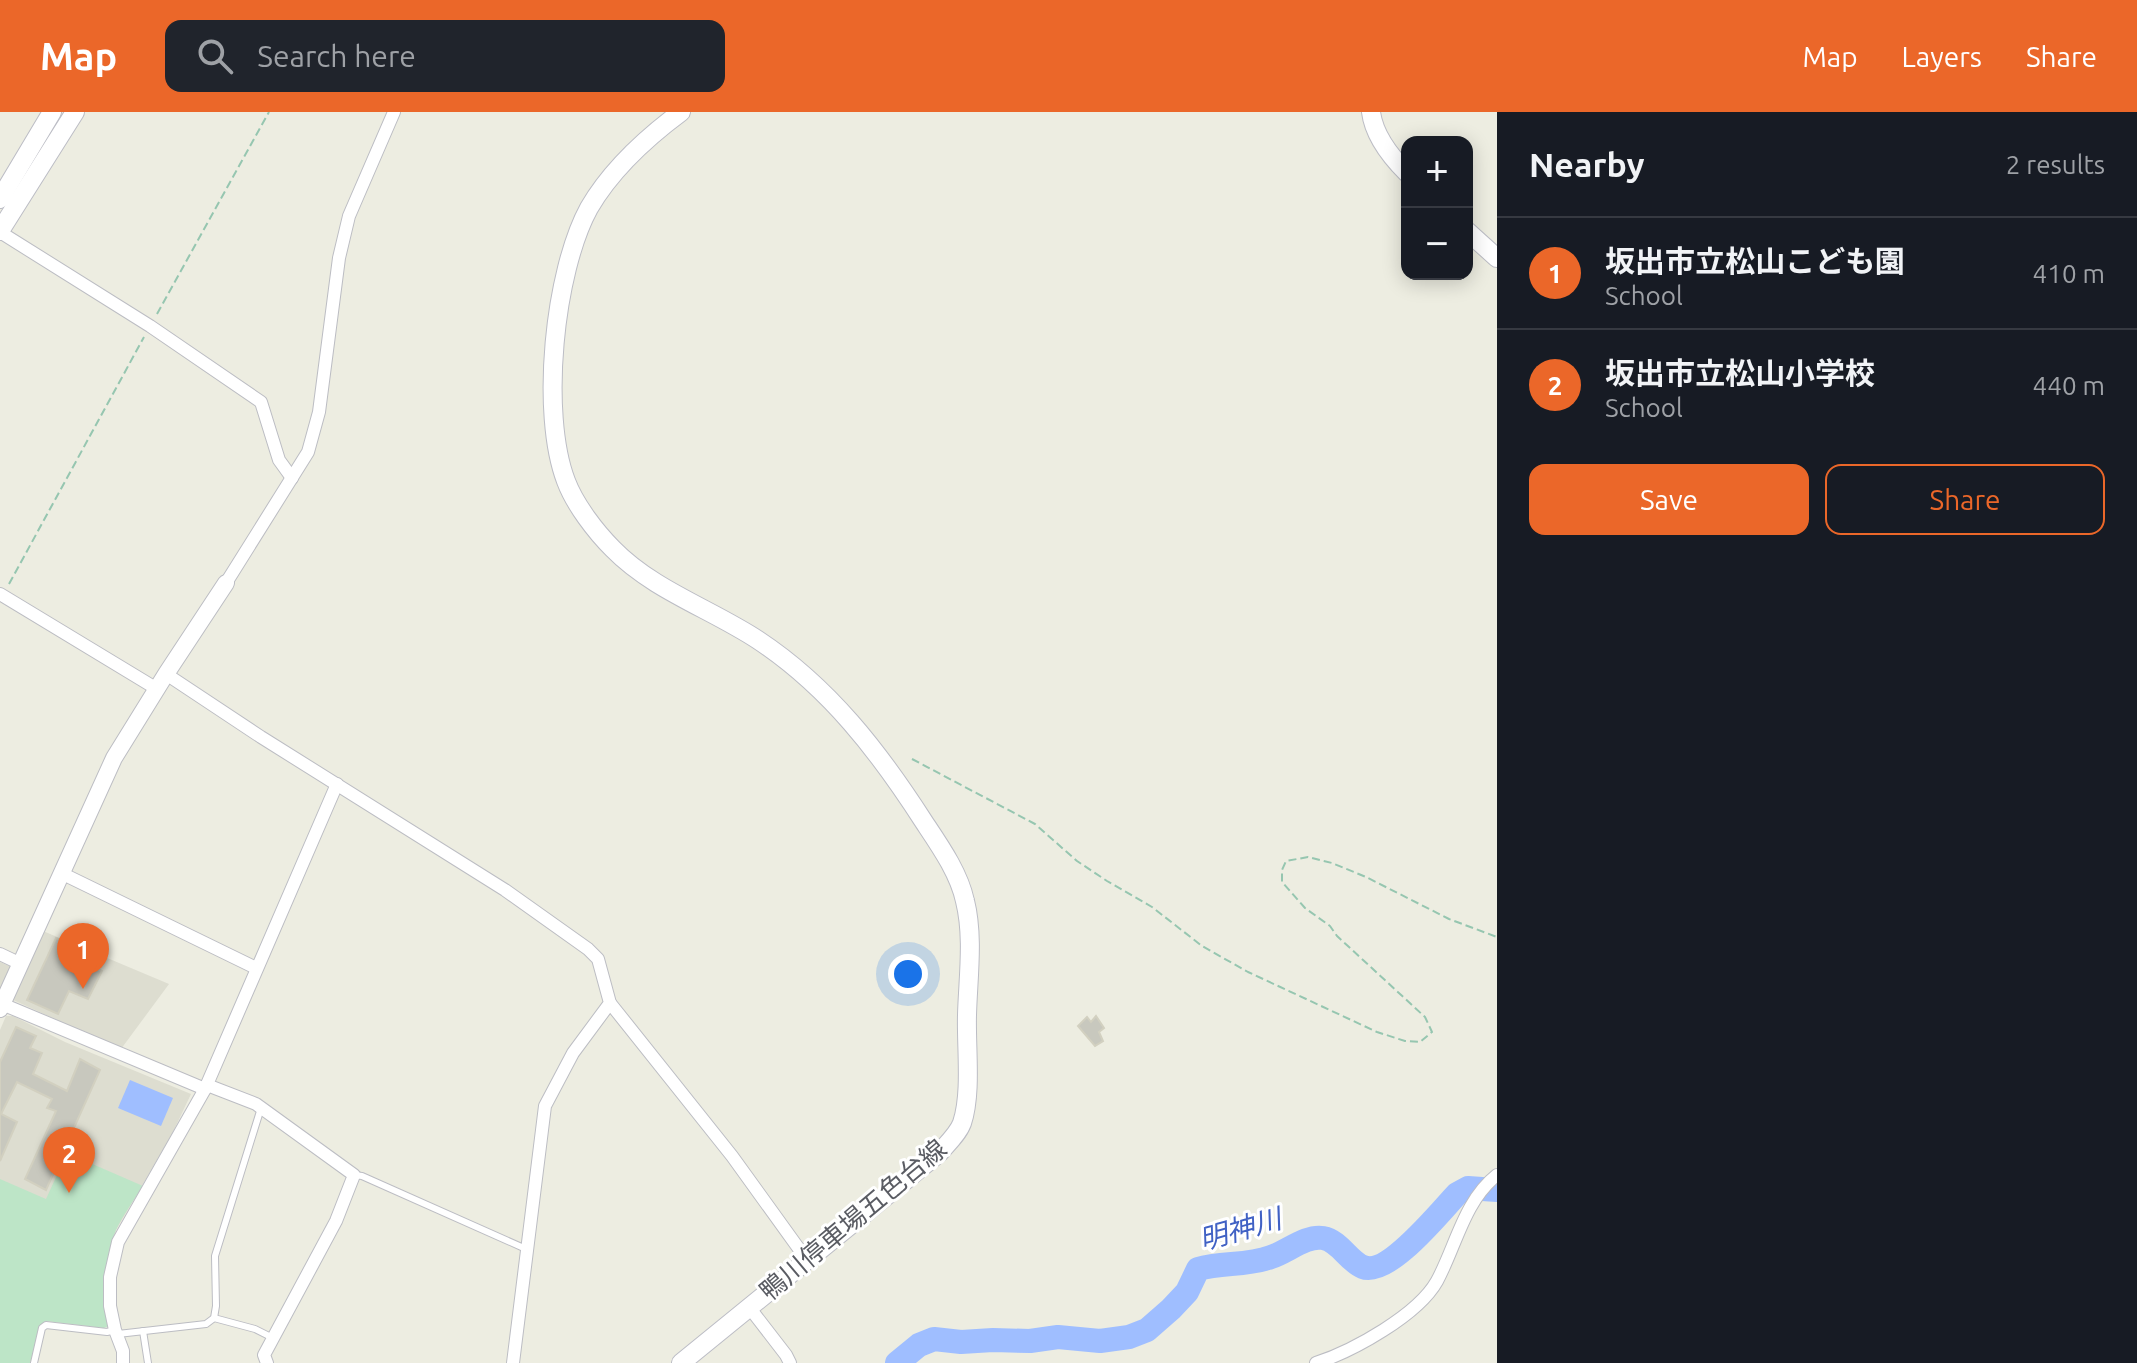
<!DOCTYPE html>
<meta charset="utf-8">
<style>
:root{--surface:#171b24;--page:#20242c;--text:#f1f3f6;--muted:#9ea1a6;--line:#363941;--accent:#eb6729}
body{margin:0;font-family:Ubuntu,"Noto Sans JP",sans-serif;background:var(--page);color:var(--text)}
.controls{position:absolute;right:24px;top:24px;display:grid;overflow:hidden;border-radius:16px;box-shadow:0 4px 20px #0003}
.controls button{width:72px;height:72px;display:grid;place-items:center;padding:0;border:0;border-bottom:2px solid var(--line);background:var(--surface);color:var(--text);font:40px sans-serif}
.you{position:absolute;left:908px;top:862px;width:28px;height:28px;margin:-20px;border:6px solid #fff;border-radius:50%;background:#1a73e8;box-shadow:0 0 0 12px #1a73e833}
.badge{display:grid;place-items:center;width:52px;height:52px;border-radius:50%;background:var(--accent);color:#fff;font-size:26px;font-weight:700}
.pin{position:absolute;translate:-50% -66px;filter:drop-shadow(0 2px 4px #0008)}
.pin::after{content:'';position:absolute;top:42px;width:28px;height:24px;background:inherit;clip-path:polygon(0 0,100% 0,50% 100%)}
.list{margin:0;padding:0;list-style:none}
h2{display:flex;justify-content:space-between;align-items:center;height:104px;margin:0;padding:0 32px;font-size:34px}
h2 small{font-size:26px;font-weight:400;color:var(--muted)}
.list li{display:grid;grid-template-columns:52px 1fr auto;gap:24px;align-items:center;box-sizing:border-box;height:112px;padding:0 32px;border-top:2px solid var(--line)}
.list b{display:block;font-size:30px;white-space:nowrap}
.list p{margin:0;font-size:26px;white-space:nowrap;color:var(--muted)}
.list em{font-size:26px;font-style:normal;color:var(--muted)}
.actions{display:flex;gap:16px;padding:24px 32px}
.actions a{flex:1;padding:18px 0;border:2px solid var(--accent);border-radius:16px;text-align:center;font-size:28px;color:var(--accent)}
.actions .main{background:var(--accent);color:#fff}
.icon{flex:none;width:44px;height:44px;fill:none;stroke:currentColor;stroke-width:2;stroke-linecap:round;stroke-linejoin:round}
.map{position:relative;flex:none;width:1497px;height:1251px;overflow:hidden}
header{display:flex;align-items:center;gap:48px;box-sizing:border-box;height:112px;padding:0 40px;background:var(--accent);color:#fff}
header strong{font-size:38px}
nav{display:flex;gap:44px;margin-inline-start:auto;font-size:28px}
.search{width:560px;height:72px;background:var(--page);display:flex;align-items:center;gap:20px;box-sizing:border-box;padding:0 28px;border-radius:16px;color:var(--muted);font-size:30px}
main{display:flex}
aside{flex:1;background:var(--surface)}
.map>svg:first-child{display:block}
</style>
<header>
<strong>Map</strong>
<div class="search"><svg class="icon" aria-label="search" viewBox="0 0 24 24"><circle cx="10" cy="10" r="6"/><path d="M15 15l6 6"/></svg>Search here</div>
<nav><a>Map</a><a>Layers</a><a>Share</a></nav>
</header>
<main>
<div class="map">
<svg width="1497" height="1251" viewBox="0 0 1497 1251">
<rect width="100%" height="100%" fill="#edede1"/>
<g fill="#ddddd0">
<polygon points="43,819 169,872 121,937 0,882 0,850 23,860"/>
<polygon points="6,904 13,904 65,930 191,982 172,1022 116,1118 110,1138 104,1216 46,1209 40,1214 30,1251 0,1251 0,918"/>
</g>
<path fill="#bde5c7" d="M 67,1041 L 143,1074 C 134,1088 123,1103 116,1118 C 104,1146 105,1185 109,1214 L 104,1216 L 46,1209 L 40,1214 L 30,1251 L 0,1251 L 0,1067 L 46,1087 Z"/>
<polygon fill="#9fbeff" points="130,968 173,986 161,1014 118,996"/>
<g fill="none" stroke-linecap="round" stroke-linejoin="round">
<path stroke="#9fbeff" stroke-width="24" d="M 897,1251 L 919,1233 L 934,1227 L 961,1230 L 993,1228 L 1030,1229 L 1058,1225 L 1100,1229 L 1129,1225 L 1147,1218 L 1171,1197 L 1187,1180 L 1198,1157 C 1222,1150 1247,1154 1271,1145 C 1287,1140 1306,1123 1323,1126 C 1340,1129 1348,1149 1363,1155 C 1388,1165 1440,1100 1457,1082 L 1468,1076 L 1497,1078"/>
</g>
<g fill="#c8c8be" stroke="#d2d0c0" stroke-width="2">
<polygon points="56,826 81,838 77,847 102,859 88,887 69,879 58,902 27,888"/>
<polygon points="1096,904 1104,916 1099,920 1103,929 1095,934 1078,914 1087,905 1091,910"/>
<polygon points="16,915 36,924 30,936 42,941 33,962 67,979 80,947 100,958 46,1078 25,1067 56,999 47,996 52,987 17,970 1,1002 17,1010 0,1049 0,950"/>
</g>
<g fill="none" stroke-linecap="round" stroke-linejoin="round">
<defs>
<g id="service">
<polyline points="354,1063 362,1064 526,1137"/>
<polyline points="214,1206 255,1217 273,1226"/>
<polyline points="143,1219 148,1251"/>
<polyline points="118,1222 206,1212 214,1206 216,1194 215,1144 261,996"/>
<polyline points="34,1251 42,1216 46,1213 107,1220 115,1218"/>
</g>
<g id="minor">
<polyline points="0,120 150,214 261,290 279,348 292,366"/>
<polyline points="226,471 308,340 319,300 339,146 349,104 394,0"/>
<polyline points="0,482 157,577"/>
<polyline points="166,562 261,625 505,778 588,837 598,847 610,891 573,941 545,994 513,1251"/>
<polyline points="61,761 256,856"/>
<polyline points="0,842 21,852"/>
<polyline points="610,891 732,1044 807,1148"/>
<polyline points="2,892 205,977"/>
<polyline points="207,973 256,992 354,1063 336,1109 264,1243 267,1251"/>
<polyline points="749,1195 786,1243 790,1251"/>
<polyline points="123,1251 123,1239 115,1218 110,1194 110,1165 118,1130 205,977 337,672"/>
<path d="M 1316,1251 C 1353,1239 1418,1203 1437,1169 C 1456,1134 1464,1089 1497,1063"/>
</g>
<polyline id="tertiary" points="0,897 114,646 166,562 226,471"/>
<g id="secondary">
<path d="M 681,0 C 646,26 611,58 589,96 C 554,160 540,301 566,369 C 575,393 596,420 613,437 C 653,478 711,497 758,528 C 829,575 879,640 924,710 C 940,734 959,761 965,789 C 974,825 968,866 967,903 C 966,935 972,981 962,1011 C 958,1022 947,1032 939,1041 L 681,1251"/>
<path d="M 1371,0 C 1374,24 1391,45 1407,61"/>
<polyline points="0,87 52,0"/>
<polyline points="0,119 75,0"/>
<polyline points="1467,119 1497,146"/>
</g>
</defs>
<use href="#service" stroke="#bcbdc3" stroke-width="8"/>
<use href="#minor" stroke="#bcbdc3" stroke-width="14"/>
<use href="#tertiary" stroke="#bcbdc3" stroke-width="18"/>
<use href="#secondary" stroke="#bcbdc5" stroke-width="20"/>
<g stroke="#96c6b0" stroke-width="2" stroke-dasharray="8 4" stroke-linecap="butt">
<polyline points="157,202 269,0"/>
<polyline points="9,472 144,225"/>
<polyline points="912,647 1035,712 1077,749 1107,769 1152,795 1202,834 1248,860 1377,920 1405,929 1420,930 1432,920 1425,905 1337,824 1330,814 1305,796 1282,770 1282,758 1286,749 1308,745 1332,751 1366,765 1449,807 1497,825"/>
</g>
<use href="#service" stroke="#fff" stroke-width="6"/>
<use href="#minor" stroke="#fff" stroke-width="12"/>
<use href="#tertiary" stroke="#fff" stroke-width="16"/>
<use href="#secondary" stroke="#fff" stroke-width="18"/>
</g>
<g text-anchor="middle" stroke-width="6" stroke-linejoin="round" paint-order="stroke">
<g font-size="26" fill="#5a5c63" stroke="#fff">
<text transform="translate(853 1108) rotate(-40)" y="9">鴨川停車場五色台線</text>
</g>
<g font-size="28" font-style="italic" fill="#4061c4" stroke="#fff">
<text transform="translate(1240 1117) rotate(-16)" y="10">明神川</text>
</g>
</g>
</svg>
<div class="controls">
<button>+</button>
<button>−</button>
</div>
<div class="you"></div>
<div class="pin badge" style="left:83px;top:877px">1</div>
<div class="pin badge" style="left:69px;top:1081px">2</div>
</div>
<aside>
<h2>Nearby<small>2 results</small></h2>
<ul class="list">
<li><span class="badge">1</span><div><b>坂出市立松山こども園</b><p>School</p></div><em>410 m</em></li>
<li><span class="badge">2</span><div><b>坂出市立松山小学校</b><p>School</p></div><em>440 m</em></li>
</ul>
<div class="actions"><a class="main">Save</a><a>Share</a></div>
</aside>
</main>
